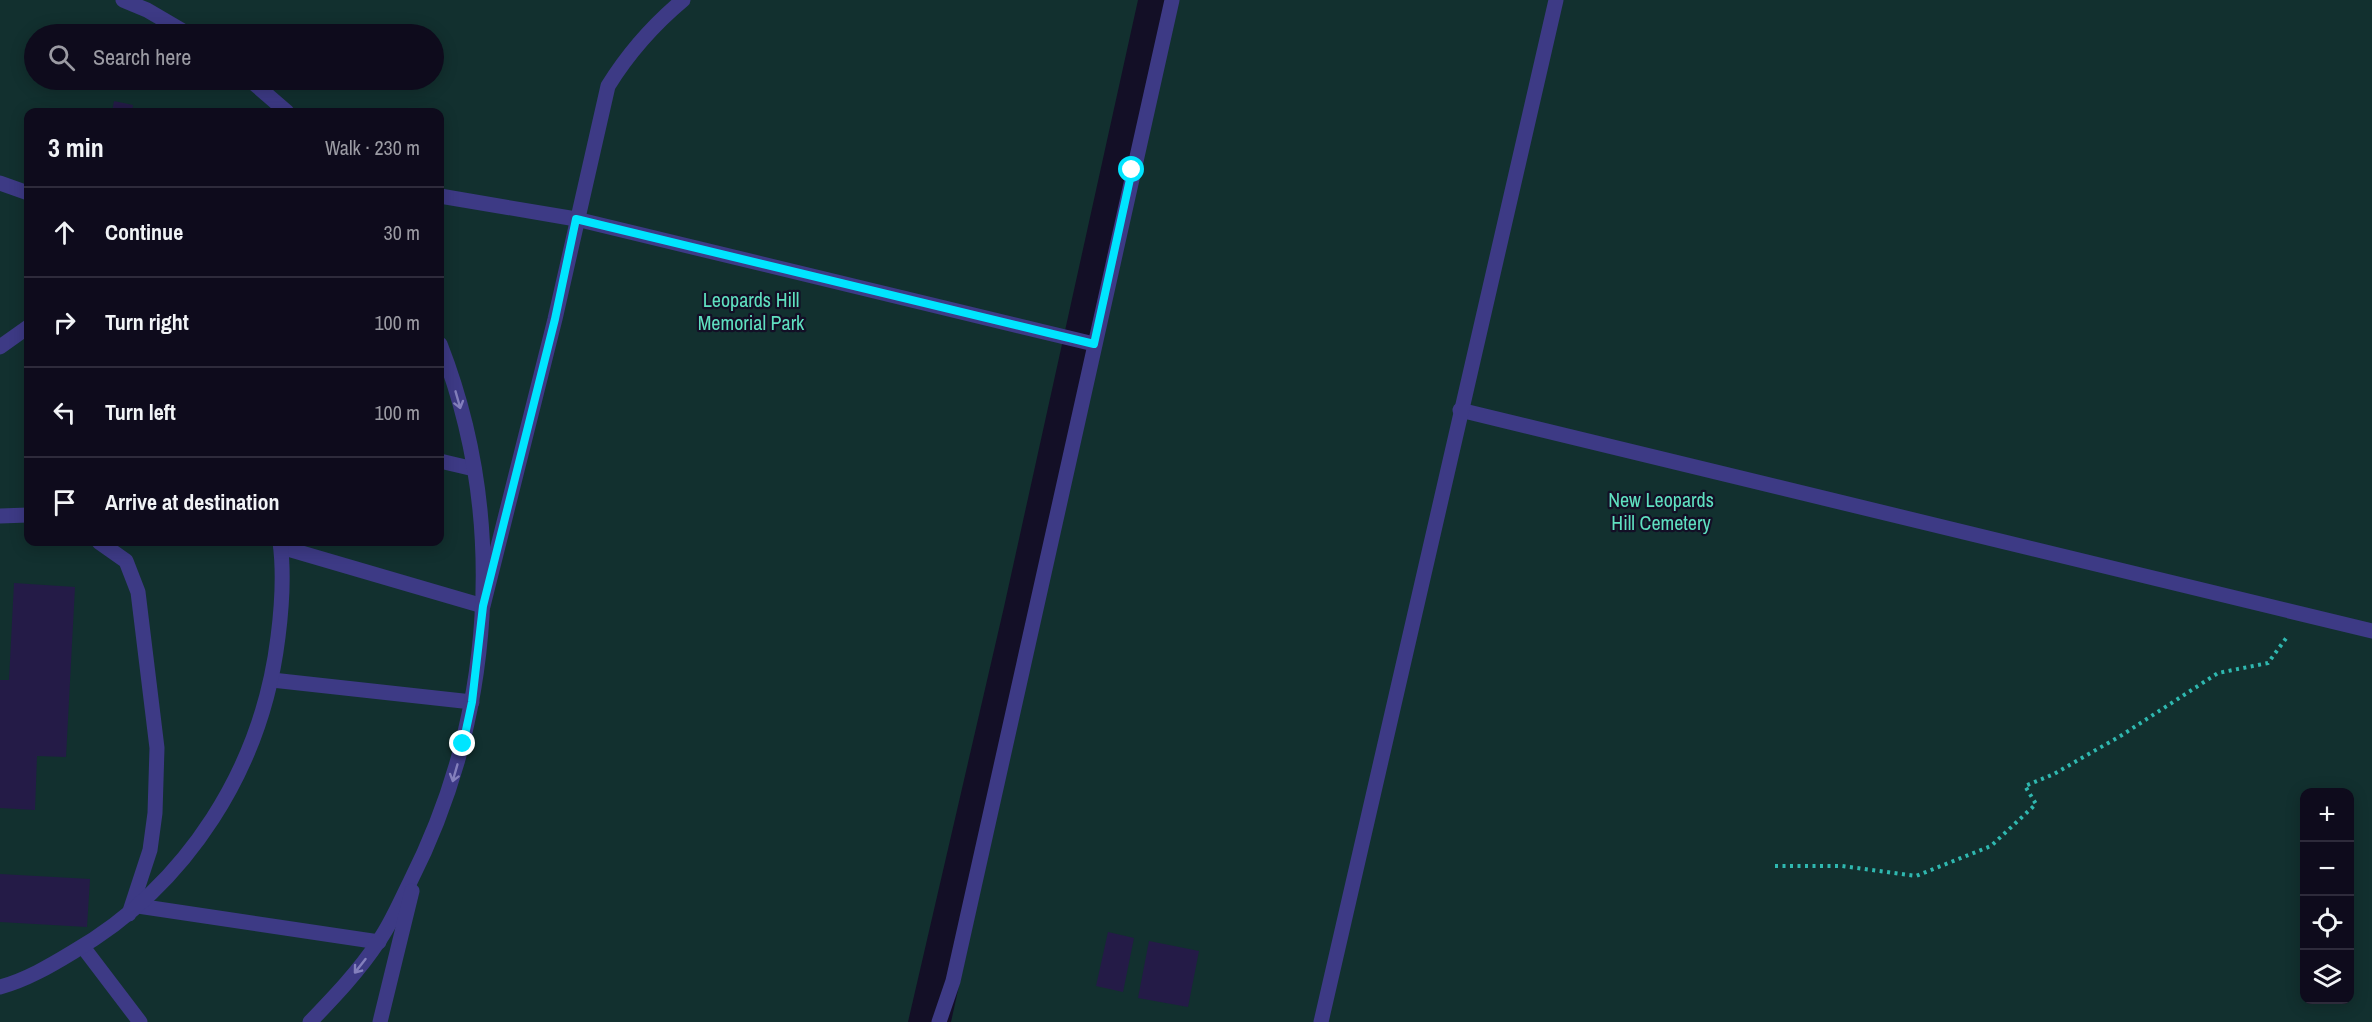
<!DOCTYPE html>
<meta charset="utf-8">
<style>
:root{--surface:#0e0b1c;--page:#1c1929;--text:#f1f3f6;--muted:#9b9ba3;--line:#2e2b3b}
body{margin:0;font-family:"Archivo Narrow",sans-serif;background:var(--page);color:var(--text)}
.controls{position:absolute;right:18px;bottom:18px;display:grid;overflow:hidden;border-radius:12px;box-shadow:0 3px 15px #0003}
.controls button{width:54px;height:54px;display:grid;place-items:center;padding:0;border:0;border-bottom:2px solid var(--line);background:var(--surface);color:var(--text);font:30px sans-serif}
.stop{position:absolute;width:18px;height:18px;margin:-14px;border:4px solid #00e5ff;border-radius:50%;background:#fff}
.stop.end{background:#00e5ff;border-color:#fff;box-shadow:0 2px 6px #0008}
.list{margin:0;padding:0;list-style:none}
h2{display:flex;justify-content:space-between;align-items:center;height:78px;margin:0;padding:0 24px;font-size:26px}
h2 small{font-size:20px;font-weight:400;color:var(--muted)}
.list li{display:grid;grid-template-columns:39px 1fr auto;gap:18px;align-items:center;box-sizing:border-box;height:90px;padding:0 24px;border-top:2px solid var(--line)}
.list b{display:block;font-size:22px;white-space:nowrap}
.list em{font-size:20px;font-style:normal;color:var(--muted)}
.icon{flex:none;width:33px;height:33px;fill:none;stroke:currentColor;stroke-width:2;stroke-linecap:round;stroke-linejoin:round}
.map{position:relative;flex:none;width:2372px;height:1022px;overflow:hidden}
.search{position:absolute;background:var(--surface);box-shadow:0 3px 15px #0003;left:24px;top:24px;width:420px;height:66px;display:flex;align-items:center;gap:15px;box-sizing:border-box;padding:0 21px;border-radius:33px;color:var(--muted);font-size:22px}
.panel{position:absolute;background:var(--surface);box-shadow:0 3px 15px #0003;left:24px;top:108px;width:420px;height:438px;border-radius:12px}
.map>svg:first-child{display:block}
</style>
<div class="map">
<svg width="2372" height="1022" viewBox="0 0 2372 1022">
<rect width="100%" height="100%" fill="#130f26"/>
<g fill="#12302f" fill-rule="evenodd">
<path d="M 0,0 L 1138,0 L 1004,607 L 908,1022 L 0,1022 ZM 34,34 L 434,34 L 434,80 L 34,80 ZM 28,112 L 440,112 L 440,542 L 28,542 Z"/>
<path d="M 1177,0 L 2372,0 L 2372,1022 L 951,1022 ZM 2304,792 L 2350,792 L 2350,1000 L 2304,1000 Z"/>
</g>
<g fill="#241b47">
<polygon points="114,101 133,105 132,112 112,112"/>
<polygon points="14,583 75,587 66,757 37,756 35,810 0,808 0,680 9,680"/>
<polygon points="0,874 90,879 87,927 0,922"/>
<polygon points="1108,932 1134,938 1123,992 1096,986"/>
<polygon points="1149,941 1199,951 1188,1007 1138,998"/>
</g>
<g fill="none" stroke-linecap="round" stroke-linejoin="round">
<polyline stroke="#2fb8b0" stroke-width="4" stroke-dasharray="3 4.5" stroke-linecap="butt" points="1775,866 1842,866 1916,876 1991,846 2036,804 2025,786 2054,774 2122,735 2218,673 2268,663 2287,637"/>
<g stroke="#3d3a85" stroke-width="15">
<polyline points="123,0 147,10 188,34"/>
<polyline points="250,80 287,112"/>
<polyline points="0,183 28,193"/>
<polyline points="440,196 576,219 1094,344"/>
<polyline points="0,347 28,327"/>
<polyline points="1460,410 2372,631"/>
<polyline points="440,461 474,469"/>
<polyline points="0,516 28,515"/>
<polyline points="99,542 126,561 138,592 157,748 155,813 150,850 129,914"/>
<path d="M 281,547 L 483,606 L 555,319 L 608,86 C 629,52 652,26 683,0"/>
<polyline points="272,680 472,702"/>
<polyline points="138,906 379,942"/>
<polyline points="83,947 140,1022"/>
<path d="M 0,987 C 26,980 50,966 73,952 C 188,885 262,768 278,637 C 282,606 284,572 280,542"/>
<path d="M 310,1022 C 334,997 359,971 378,942 C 391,924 400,902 410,882 C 494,716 508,518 440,344"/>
<polyline points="380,1022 412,891"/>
<polyline points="939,1022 953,981 1172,0"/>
<polyline points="1321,1022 1556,0"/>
</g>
</g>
<defs><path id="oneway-shaft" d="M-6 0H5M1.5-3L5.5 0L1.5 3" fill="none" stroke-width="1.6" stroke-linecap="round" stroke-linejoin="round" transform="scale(1.5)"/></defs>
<g stroke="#837fbc">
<use href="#oneway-shaft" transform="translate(458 400) rotate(74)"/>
<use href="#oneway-shaft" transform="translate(455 773) rotate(106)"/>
<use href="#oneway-shaft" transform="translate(360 966) rotate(128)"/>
</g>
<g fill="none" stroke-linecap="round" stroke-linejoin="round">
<polyline stroke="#00e5ff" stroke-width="8" points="463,744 472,702 483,606 555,319 576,219 1094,344 1132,170"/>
</g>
<g text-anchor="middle" stroke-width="4.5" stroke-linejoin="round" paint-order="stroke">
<g font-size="20" fill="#5fe0c0" stroke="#130f26">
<text x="751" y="307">Leopards Hill<tspan x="751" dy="23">Memorial Park</tspan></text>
<text x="1661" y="507">New Leopards<tspan x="1661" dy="23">Hill Cemetery</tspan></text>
</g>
</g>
</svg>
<div class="controls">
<button>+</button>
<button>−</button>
<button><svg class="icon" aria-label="locate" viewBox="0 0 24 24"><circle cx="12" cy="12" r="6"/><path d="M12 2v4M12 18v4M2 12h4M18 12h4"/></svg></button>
<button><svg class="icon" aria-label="layers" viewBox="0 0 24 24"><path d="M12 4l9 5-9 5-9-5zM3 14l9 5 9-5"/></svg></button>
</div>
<div class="stop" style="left:1132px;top:170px"></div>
<div class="stop end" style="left:463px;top:744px"></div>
<div class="search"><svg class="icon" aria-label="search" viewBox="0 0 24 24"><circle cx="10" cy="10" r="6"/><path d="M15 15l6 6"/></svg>Search here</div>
<section class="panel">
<h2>3 min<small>Walk · 230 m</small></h2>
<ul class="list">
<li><svg class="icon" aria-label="ahead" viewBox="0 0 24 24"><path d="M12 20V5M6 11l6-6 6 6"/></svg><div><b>Continue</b></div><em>30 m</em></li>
<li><svg class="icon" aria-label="right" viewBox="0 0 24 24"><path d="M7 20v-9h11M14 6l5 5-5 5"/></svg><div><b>Turn right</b></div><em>100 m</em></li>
<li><svg class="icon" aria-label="left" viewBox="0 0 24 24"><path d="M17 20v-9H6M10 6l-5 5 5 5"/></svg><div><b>Turn left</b></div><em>100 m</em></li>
<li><svg class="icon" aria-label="arrive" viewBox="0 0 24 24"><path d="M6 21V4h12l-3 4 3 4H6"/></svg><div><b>Arrive at destination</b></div></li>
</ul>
</section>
</div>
